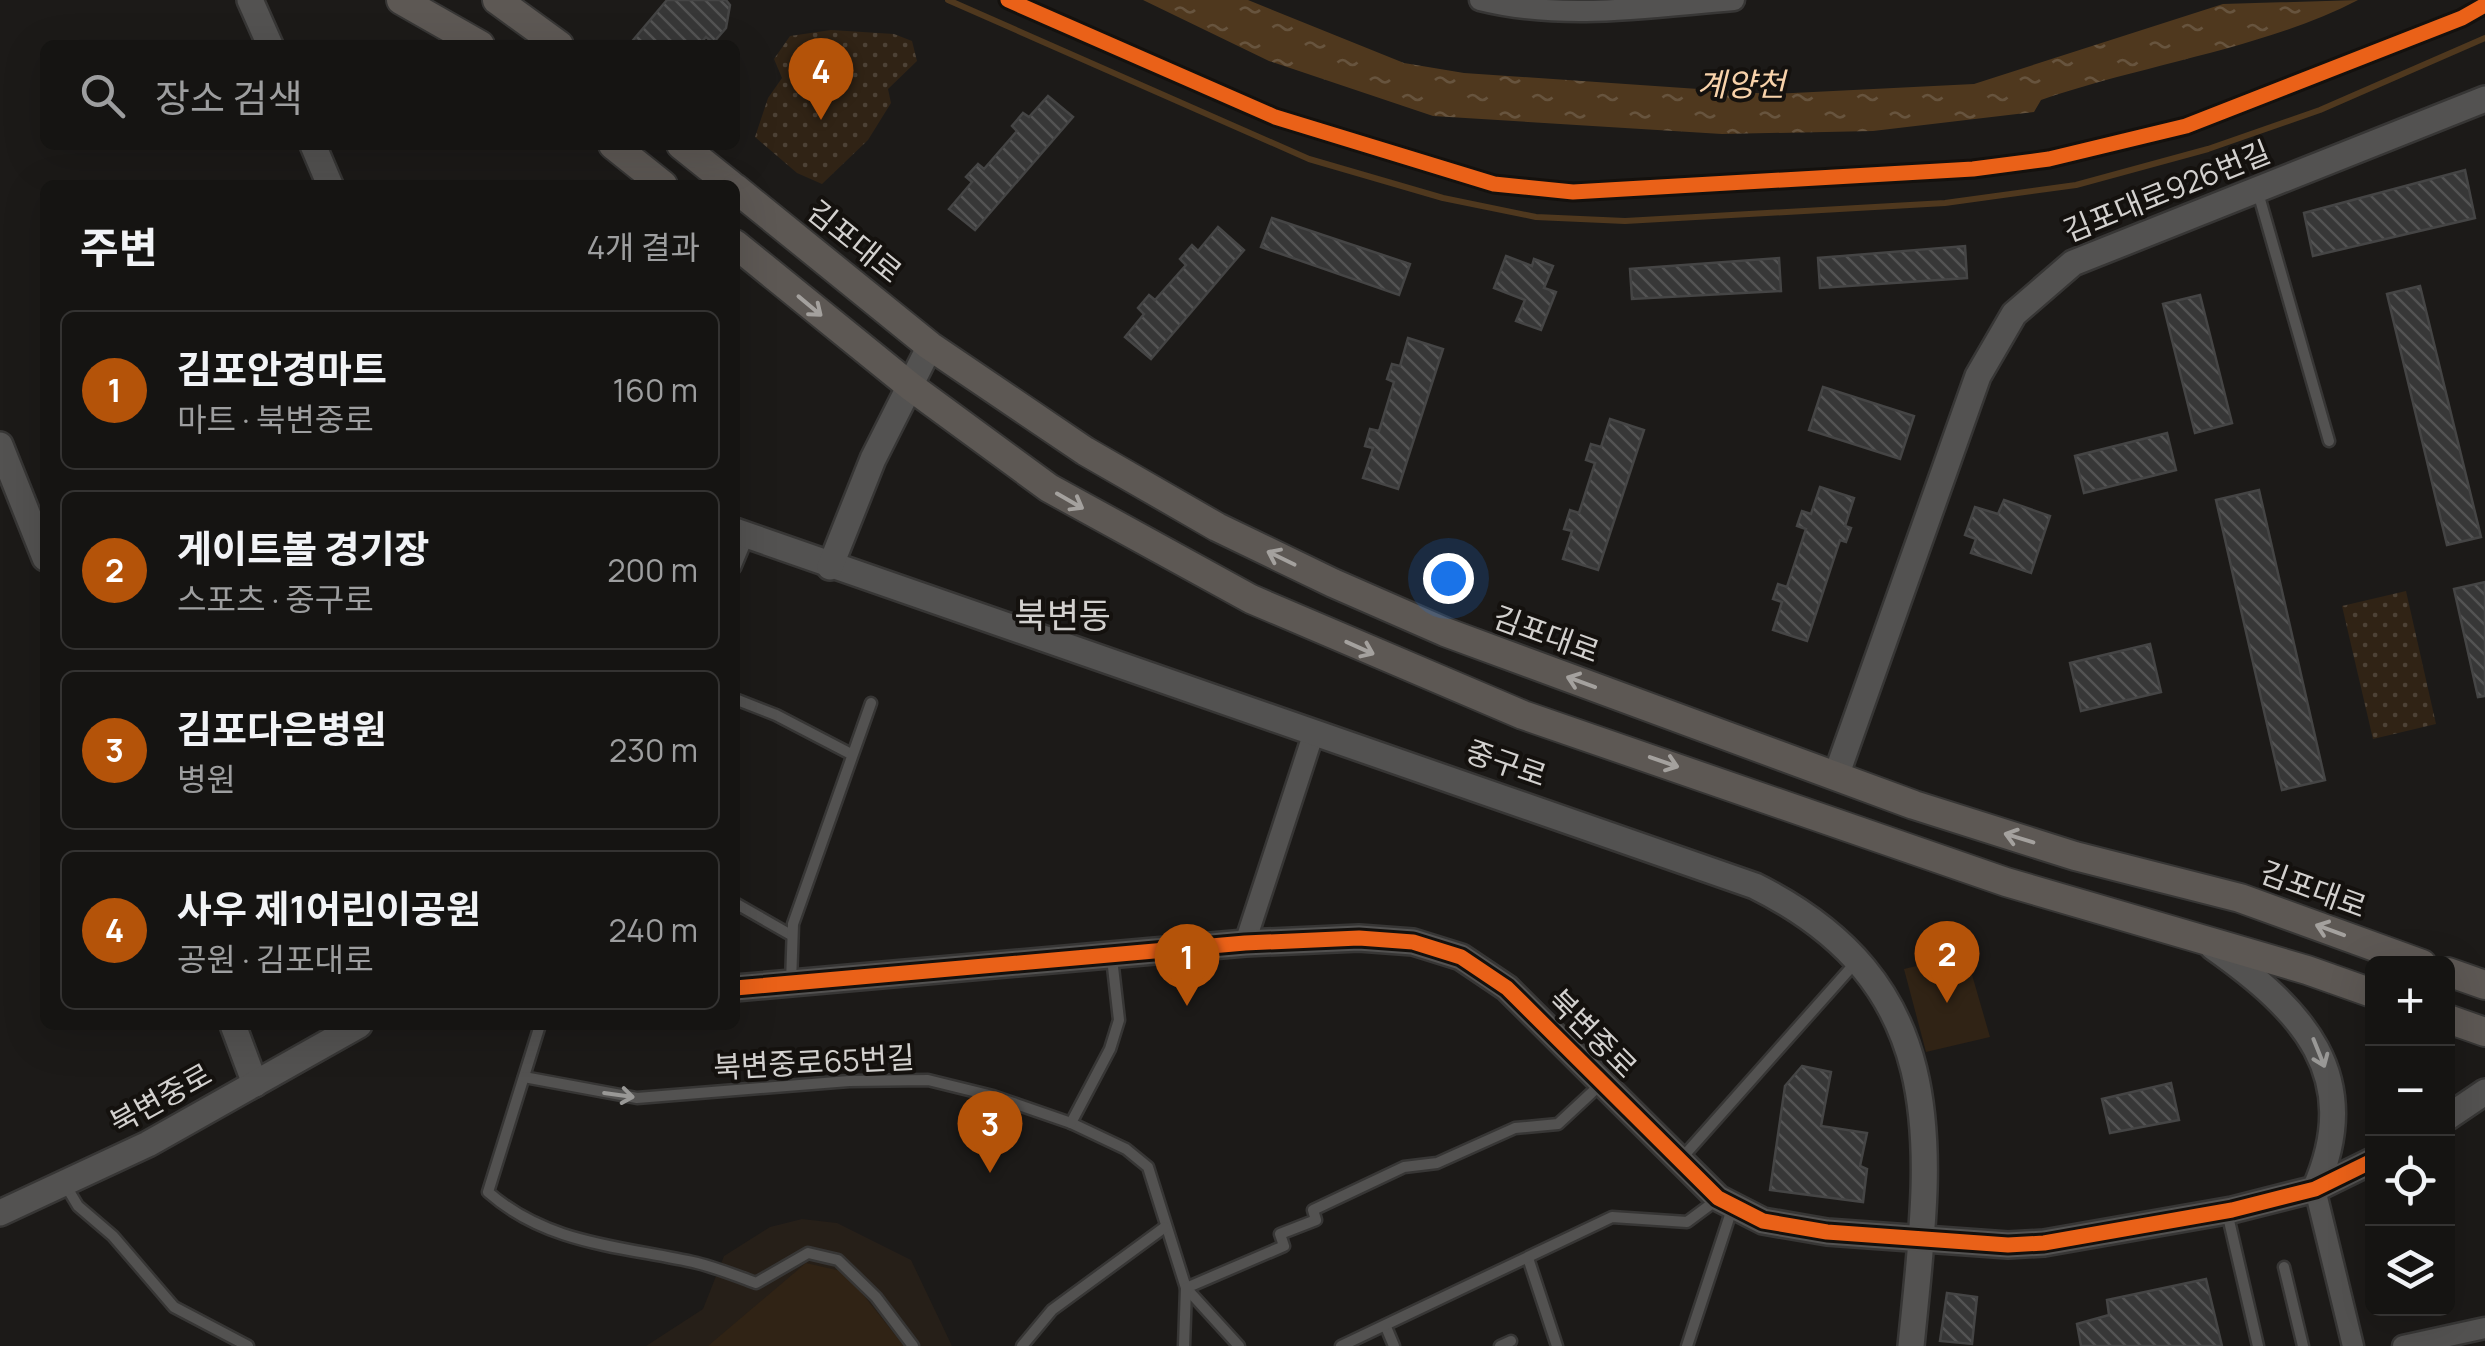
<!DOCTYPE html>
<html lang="ko">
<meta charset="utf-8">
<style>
:root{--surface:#151412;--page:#1e1d1b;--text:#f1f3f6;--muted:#9d9e9f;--line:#343332;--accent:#b45309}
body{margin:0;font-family:Manrope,"Noto Sans KR",sans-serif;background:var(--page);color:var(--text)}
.controls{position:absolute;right:30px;bottom:30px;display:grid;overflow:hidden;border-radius:15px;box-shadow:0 10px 40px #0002}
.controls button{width:90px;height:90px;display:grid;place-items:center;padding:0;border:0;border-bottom:2px solid var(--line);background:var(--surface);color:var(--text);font:50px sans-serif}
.you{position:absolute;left:1448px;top:578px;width:35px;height:35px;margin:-25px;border:8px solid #fff;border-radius:50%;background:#1a73e8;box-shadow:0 0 0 15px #1a73e833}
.badge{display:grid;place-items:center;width:65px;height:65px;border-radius:50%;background:var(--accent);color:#fff;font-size:32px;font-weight:700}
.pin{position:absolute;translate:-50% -82px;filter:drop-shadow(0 2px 5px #0008)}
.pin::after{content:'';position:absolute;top:52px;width:35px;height:30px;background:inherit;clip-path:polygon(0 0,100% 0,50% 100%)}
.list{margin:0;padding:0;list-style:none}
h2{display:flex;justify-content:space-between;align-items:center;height:130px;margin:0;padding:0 40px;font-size:42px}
h2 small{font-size:32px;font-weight:400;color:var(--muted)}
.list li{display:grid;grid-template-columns:65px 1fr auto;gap:30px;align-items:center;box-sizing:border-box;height:160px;margin:0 20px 20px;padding:0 20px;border:2px solid var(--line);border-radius:15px}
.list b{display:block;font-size:38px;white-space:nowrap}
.list p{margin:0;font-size:32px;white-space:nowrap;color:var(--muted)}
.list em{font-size:32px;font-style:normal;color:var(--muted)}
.icon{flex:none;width:55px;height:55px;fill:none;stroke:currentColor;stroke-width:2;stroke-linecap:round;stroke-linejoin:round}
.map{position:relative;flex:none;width:2485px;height:1346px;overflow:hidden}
.search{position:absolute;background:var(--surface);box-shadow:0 10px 40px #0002;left:40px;top:40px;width:700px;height:110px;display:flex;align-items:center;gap:25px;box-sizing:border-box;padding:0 35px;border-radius:15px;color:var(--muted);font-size:38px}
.panel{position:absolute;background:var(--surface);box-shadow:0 10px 40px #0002;left:40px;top:180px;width:700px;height:850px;border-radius:15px}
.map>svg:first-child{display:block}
</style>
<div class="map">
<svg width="2485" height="1346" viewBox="0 0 2485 1346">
<defs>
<pattern id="grass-dots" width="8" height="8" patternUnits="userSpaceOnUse" patternTransform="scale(2.5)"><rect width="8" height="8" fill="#302315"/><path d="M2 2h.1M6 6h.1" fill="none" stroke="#4d4236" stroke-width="1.8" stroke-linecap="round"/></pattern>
<pattern id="water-ripples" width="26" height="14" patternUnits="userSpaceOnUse" patternTransform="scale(2.5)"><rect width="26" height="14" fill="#4f381e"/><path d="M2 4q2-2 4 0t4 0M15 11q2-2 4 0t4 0" fill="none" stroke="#67543e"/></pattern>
<pattern id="building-back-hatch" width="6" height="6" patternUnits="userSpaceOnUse" patternTransform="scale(2.5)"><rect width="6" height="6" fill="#373737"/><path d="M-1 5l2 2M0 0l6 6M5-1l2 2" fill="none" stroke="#535353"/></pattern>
</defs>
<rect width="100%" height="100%" fill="#1c1a18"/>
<polygon fill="#261f18" points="802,1219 837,1223 911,1260 952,1346 646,1346 703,1309 724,1256 770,1227"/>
<g fill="url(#grass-dots)">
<polygon points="831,30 894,34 912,41 917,61 888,89 891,103 868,140 822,184 797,173 755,137 768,98 782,78 774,59 790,36"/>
<polygon points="2406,591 2436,724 2373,739 2342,606"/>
</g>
<g fill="#302315">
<polygon points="1966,954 1990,1037 1926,1052 1904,969"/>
<polygon points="806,1263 845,1272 904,1346 708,1346"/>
</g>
<path fill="url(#water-ripples)" d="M 1143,0 L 1248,0 L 1404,63 L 1464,73 L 1771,94 L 1974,84 L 2223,4 L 2358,0 C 2266,48 2141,65 2041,100 L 2034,112 L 1873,131 L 1722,134 L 1433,116 L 1269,61 Z"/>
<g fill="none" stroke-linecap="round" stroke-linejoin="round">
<polyline stroke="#4f381e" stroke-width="6" points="948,0 1309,159 1443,198 1536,217 1625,221 1945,203 2076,185 2208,149 2320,110 2485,38"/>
</g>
<g fill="url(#building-back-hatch)" stroke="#454545" stroke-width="2.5">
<polygon points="667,0 726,0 730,5 726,28 713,43 706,37 699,45 629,45"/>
<polygon points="1048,96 1073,117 975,230 949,209 972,182 966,177 978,164 984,169 1017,131 1012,126 1023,113 1029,117"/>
<polygon points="2465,170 2475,218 2313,256 2304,213"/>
<polygon points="1272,218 1410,264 1399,295 1261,247"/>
<polygon points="1218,227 1244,250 1151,359 1125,337 1144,314 1138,308 1149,295 1155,300 1186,265 1180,259 1192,245 1198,251"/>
<polygon points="1965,246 1967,278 1820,288 1818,258"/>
<polygon points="1506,256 1532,266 1534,259 1553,266 1544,288 1556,292 1541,330 1516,321 1525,300 1494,288"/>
<polygon points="1779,258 1781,291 1632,299 1630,269"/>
<polygon points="2420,286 2481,537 2447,545 2387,294"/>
<polygon points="2200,295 2232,423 2195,433 2163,304"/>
<polygon points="1408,338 1443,349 1398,489 1363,478 1373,448 1365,446 1370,429 1379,431 1394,382 1387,379 1392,364 1400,366"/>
<polygon points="1823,387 1914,416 1900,459 1809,430"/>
<polygon points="1610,419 1644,430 1598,570 1563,559 1572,531 1564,529 1570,510 1579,513 1595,463 1586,460 1591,444 1601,447"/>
<polygon points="2167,433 2176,470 2084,493 2075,456"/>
<polygon points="1820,487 1854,498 1845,526 1851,528 1846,542 1840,540 1807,641 1773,630 1782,602 1773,599 1778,584 1787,587 1806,529 1797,526 1802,511 1811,514"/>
<polygon points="2259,490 2325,780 2282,790 2216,500"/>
<polygon points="2004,500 2050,516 2031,573 1971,553 1976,539 1965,535 1975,507 1998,514"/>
<polygon points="2485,582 2485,696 2478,697 2454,589"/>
<polygon points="2150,644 2161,692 2081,711 2070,663"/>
<polygon points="1802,1066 1831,1072 1821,1126 1867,1133 1860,1166 1867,1169 1863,1202 1770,1190 1785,1086"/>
<polygon points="2171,1083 2179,1120 2110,1133 2102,1099"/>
<polygon points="2206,1279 2222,1346 2081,1346 2077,1324 2109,1315 2107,1300"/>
<polygon points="1947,1293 1977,1297 1972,1344 1940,1341"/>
</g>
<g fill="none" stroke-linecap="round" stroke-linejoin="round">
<defs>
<g id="service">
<polyline points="2257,189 2329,441"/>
<polyline points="735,568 748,537"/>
<polyline points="735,699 776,715 851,754"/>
<polyline points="735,903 791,935"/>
<polyline points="791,983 793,924 871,703"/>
<path d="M 540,1025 L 488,1192 C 548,1245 622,1246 697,1263 C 717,1268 737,1276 756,1283 L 808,1253 L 838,1260 L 876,1297 L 913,1346"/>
<polyline points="524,1077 637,1098 849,1081 928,1080 993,1096 1071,1123 1126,1149 1148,1167 1186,1288 1239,1346"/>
<polyline points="1071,1123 1110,1049 1119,1020 1112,958"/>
<polyline points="1681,1159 1856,962"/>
<polyline points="66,1186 78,1206 113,1236 174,1307 248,1346"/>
<polyline points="2227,1212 2258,1346"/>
<polyline points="1528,1258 1557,1346"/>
<polyline points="2284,1267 2303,1346"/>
<polyline points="1386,1327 1394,1346"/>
<polyline points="1022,1346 1052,1310 1165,1227"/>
<polyline points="1184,1346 1186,1288 1284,1246 1280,1234 1316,1220 1313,1210 1404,1167 1437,1163 1515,1128 1558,1124 1601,1084"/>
<polyline points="1341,1346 1612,1217 1687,1222 1718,1199"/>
<polyline points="1500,1346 1511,1341"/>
<polyline points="1687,1346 1732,1209"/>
</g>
<g id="minor">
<path d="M 1480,0 C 1564,21 1650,7 1734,0"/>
<polyline points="1245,943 1314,732"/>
<polyline points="2315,1189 2353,1346"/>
<polyline points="2403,1346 2485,1328"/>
</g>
<g id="tertiary">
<polyline points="250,0 270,45"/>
<polyline points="313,145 330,185"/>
<polyline points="0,445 45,558"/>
<path d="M 735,531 L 1755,886 C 1959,988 1930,1153 1911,1346"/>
<polyline points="830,567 873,459 930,346"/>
<polyline points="1836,776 1978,376 2014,314 2073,263 2485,99"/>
<path d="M 2213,947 C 2302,1010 2365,1075 2315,1189"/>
<polyline points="735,988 1245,943 1359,938 1413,942 1461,957 1507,988 1718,1198 1763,1221 1827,1232 2008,1245 2044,1243 2232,1210 2315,1189 2372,1161"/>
<polyline points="233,1025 255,1084"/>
<polyline points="2448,1117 2485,1092"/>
<polyline points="0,1213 148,1144 359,1025"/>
</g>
<g id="secondary">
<polyline points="401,0 480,45"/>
<polyline points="497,0 559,45"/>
<polyline points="613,145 663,185"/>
<polyline points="681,145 731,185"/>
<polyline points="735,188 930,346 1085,451 1217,527 1333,583 1445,632 1914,805 2075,856 2240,898 2422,964"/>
<polyline points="735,244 910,386 1049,488 1251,599 1523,715 2006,882 2307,970 2372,993"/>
<polyline points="2448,972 2485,985"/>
<polyline points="2448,1019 2485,1032"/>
</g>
</defs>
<use href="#service" stroke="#373635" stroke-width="15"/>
<use href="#minor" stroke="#373635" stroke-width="25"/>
<use href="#tertiary" stroke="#373635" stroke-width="30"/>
<use href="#secondary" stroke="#373635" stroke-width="32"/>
<use href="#service" stroke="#535251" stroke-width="10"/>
<use href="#minor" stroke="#535251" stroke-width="20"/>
<use href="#tertiary" stroke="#535251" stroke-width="25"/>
<use href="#secondary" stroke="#5d5854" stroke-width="28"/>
<defs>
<g id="cycleway">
<polyline points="1008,0 1275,117 1494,184 1573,192 1973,169 2049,159 2186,126 2462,18 2485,5"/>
<polyline points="735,988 1245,943 1359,938 1413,942 1461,957 1507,988 1718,1198 1763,1221 1827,1232 2008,1245 2044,1243 2232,1210 2315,1189 2372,1161"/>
</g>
</defs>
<use href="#cycleway" stroke="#14110e" stroke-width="21"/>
<use href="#cycleway" stroke="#ea6118" stroke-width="15"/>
</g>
<defs><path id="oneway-shaft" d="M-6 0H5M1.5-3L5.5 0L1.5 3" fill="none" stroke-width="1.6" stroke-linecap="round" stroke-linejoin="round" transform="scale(2.5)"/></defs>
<g stroke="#a4a19e">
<use href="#oneway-shaft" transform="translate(810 306) rotate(40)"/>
<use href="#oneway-shaft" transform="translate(1070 501) rotate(30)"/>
<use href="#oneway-shaft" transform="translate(1281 558) rotate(-154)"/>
<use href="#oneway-shaft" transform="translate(1360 648) rotate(24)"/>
<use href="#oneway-shaft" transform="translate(1581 682) rotate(-160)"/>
<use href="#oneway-shaft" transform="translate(1664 762) rotate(19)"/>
<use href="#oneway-shaft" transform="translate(2019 838) rotate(-163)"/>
<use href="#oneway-shaft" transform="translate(2330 930) rotate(-160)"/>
</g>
<g stroke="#999896">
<use href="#oneway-shaft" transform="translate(2319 1053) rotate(68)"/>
<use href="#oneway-shaft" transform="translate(619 1095) rotate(8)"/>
</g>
<g text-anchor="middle" stroke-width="8" stroke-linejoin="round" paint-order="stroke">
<g font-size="30" fill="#d3d1cf" stroke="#14110e">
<text transform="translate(2167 192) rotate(-22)" y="10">김포대로926번길</text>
<text transform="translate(854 242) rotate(39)" y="10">김포대로</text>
<text transform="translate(1546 635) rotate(20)" y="10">김포대로</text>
<text transform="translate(1506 764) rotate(19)" y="10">중구로</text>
<text transform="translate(2313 890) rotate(20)" y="10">김포대로</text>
<text transform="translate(1592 1034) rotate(45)" y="10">북변중로</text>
<text transform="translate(814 1063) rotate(-3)" y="10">북변중로65번길</text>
<text transform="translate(161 1099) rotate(-29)" y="10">북변중로</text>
</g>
<g font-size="32" font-style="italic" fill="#f8d2aa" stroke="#14110e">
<text x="1741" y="96">계양천</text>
</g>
<g font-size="35" fill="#d3d1cf" stroke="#14110e">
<text x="1063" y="628">북변동</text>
</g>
</g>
</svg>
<div class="controls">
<button>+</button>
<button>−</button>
<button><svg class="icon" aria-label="locate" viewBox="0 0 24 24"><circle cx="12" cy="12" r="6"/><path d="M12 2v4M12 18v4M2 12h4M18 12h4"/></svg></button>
<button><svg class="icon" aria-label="layers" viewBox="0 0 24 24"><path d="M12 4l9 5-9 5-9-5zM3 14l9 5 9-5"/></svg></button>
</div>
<div class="you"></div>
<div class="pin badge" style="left:1187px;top:1006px">1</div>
<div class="pin badge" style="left:1947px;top:1003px">2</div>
<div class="pin badge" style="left:990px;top:1173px">3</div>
<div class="pin badge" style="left:821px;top:120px">4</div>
<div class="search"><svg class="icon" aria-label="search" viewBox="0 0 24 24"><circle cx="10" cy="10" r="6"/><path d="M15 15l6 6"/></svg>장소 검색</div>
<section class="panel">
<h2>주변<small>4개 결과</small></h2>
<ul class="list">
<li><span class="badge">1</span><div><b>김포안경마트</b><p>마트 · 북변중로</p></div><em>160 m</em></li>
<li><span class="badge">2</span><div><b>게이트볼 경기장</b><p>스포츠 · 중구로</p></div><em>200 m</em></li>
<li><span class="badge">3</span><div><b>김포다은병원</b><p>병원</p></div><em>230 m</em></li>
<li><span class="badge">4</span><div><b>사우 제1어린이공원</b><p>공원 · 김포대로</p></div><em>240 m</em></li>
</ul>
</section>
</div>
